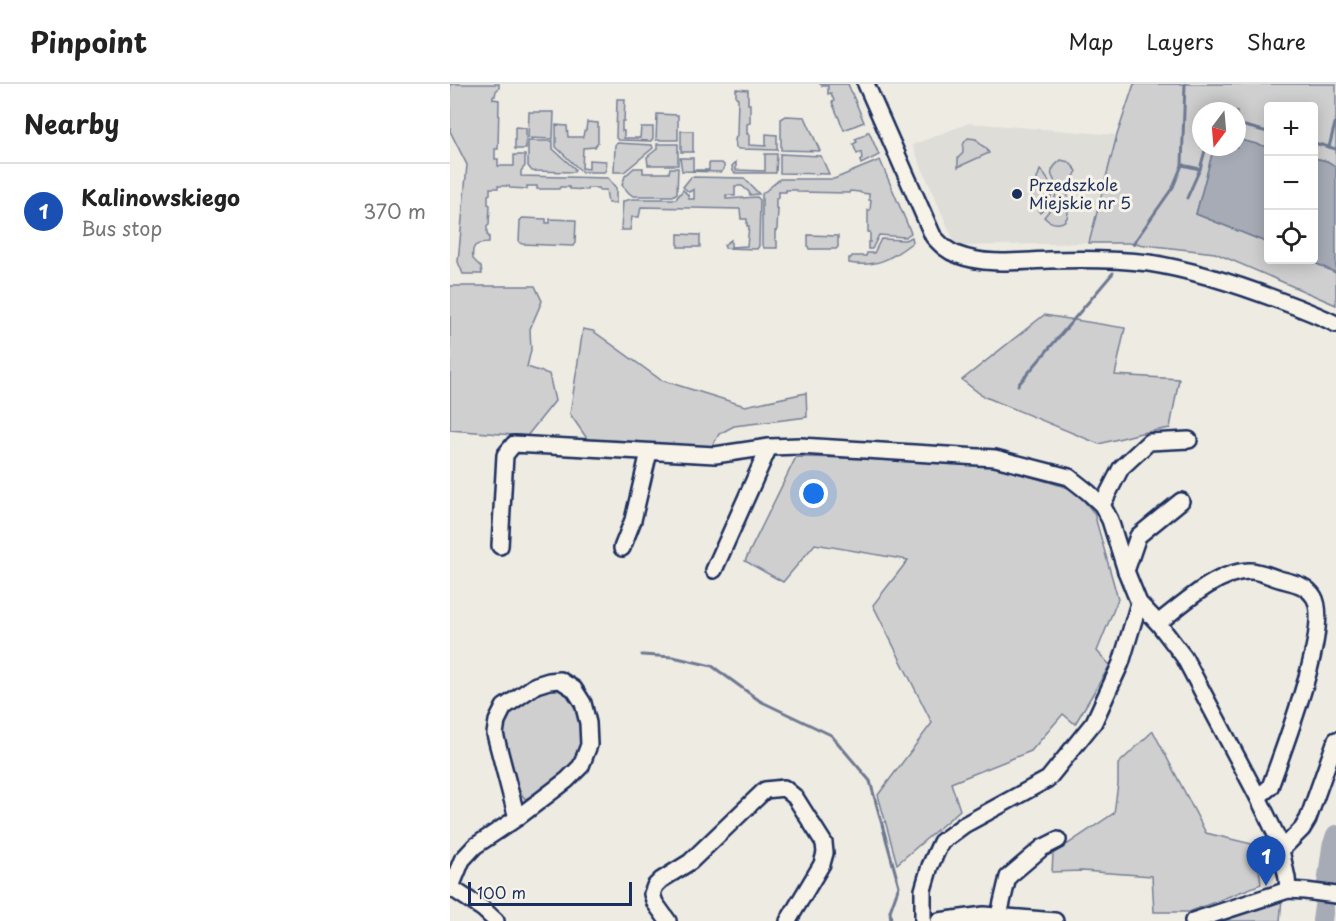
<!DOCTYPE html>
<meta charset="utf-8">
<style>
:root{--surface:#fff;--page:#f2f2f2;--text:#222;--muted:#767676;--line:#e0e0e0;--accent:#db2777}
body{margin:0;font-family:"Playpen Sans",sans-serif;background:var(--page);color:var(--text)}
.controls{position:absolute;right:18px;top:18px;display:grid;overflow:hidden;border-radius:6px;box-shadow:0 3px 15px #0003}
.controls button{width:54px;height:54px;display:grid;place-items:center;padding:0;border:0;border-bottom:2px solid var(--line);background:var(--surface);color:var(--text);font:30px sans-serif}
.compass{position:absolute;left:742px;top:18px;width:54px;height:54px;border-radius:50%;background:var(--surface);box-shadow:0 3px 15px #0003;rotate:196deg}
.scale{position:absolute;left:18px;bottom:15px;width:164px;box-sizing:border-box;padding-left:6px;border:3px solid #1b2f5e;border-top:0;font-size:16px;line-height:21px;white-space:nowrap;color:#1b2f5e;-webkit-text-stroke:4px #f7f3e8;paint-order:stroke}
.you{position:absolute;left:364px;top:410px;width:21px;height:21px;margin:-15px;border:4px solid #fff;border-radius:50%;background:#1a73e8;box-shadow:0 0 0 9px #1a73e833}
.badge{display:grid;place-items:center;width:39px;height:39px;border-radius:50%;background:var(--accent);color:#fff;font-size:20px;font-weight:700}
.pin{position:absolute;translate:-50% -50px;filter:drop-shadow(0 2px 3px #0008)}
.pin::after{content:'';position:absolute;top:32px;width:21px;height:18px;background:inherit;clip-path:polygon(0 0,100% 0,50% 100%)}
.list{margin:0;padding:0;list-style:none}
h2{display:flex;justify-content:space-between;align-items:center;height:78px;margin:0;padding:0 24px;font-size:26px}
h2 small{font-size:20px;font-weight:400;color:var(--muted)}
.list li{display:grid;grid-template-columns:39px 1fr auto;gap:18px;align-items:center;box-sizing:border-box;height:96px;padding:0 24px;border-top:2px solid var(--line)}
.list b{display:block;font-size:22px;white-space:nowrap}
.list p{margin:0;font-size:20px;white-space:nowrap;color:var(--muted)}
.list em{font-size:20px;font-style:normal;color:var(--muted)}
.icon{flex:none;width:33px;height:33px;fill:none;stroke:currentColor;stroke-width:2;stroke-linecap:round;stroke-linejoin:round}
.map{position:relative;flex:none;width:886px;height:837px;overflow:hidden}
header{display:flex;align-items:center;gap:36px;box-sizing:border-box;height:84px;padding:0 30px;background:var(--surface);border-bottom:2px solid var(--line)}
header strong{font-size:28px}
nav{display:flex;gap:33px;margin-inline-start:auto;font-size:21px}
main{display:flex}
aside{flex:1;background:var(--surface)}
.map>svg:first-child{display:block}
</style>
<header>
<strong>Pinpoint</strong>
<nav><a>Map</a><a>Layers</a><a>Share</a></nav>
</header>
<main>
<aside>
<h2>Nearby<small></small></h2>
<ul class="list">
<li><span class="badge" style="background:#1a4fb4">1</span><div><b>Kalinowskiego</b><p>Bus stop</p></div><em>370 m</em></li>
</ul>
</aside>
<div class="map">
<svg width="886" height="837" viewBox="0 0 886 837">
<rect width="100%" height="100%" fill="#eeebe2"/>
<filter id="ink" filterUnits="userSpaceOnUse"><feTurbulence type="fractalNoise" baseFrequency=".0167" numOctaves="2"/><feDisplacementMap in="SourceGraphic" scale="12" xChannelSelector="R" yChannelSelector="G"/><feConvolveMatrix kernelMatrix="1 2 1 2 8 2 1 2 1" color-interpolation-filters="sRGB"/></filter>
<g filter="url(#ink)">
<polygon fill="#deddd8" points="519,39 667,51 639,159 506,162 462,61"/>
<g fill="#cfcfcf" stroke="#757f96" stroke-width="1.5">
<path d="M 0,0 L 49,0 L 49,4 L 46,7 L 45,12 L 43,12 L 43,15 L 49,16 L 48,65 L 45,65 L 45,75 L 48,75 L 48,82 L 64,82 L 64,71 L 75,71 L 75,82 L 71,87 L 71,92 L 158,94 L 166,104 L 166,119 L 158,119 L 156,106 L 149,106 L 148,104 L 137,104 L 137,106 L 120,105 L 119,103 L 110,103 L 109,105 L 87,105 L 87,102 L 77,102 L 77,105 L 60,104 L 59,102 L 48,102 L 48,104 L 40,104 L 40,110 L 38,111 L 38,120 L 40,121 L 39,141 L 37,142 L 37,151 L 39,152 L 39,159 C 26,159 21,161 23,175 L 31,183 L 32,190 L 13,190 L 8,178 L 17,81 L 0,47 Z"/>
<polygon points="369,0 398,0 414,38 394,46 382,18 384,17 381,9 378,10 378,2 372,2 372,0"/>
<polygon points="684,0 886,0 886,83 877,77 864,74 864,22 818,22 818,63 787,55 787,27 751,27 751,63 764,63 746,130 818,159 818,176 859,176 886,189 886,221 765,169 678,159 639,159 667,51"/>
<polygon points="286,5 298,6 298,20 300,20 300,39 297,40 297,50 299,50 299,61 316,62 316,50 327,51 327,66 289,65 286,64 285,55 287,52 288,14 286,13"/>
<polygon points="167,15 175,15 174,37 172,37 172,47 174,47 174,54 190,54 191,43 203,43 203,54 201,57 168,56 166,54"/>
<polygon points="79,28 104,28 103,55 78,54"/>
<polygon points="207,30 228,31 228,56 206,56"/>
<polygon points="336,32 355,33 370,67 331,66 331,35"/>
<polygon points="137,38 148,39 148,58 145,63 133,64 132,84 139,85 139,76 156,77 156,86 154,88 132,88 106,63 106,41 117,42 118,53 133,53 134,47 136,46"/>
<polygon points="65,43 76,44 76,65 65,65"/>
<rect x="231" y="47" width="12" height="21"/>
<polygon points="417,48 419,48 429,71 411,80 410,77 412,75 411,68 407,70 403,60 407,58 405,55 415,51"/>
<path d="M 518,54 L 526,55 L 531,61 L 536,64 L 539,69 L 508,83 L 508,74 L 513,69 C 512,63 513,58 518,54 Z"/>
<polygon points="78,57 103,57 103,65 125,85 124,88 82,87 78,82"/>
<polygon points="167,59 202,61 203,64 174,88 164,88 165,61"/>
<polygon points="207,60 228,60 228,81 198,81 197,73 207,65"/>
<polygon points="315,70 327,70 326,89 285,89 283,87 282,82 286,78 286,86 315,87"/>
<polygon points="330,70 371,72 379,90 330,89"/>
<polygon points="230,74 243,74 243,86 259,86 259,79 272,79 274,81 274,85 271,88 232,87"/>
<polygon points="430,76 461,149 455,153 429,151 422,165 418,165 418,158 420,158 420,148 418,148 418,126 420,126 421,116 419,116 419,110 411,109 410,108 400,107 399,109 348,108 347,106 336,106 336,108 328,108 328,114 326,115 326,124 328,125 327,146 325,147 325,156 327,157 327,164 314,164 312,161 312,110 330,95 384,95"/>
<path d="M 611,76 L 619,78 L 627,87 C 623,94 619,102 618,110 C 617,116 619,122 618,129 C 617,143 601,141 594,133 C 603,123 609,110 604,96 C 603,92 600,92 602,87 C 603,82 608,79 611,76 Z"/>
<polygon points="184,84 193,84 193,89 219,89 220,84 228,84 227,109 223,112 183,112 179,109 172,101 175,92"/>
<path d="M 590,86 C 604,99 606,116 590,129 L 579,105 L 586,98 Z"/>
<polygon points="241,93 294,94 309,110 300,111 299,108 292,102 285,102 285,112 276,111 276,115 307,113 310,116 309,162 307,165 275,164 274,161 281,156 281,163 297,162 299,142 297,142 297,135 291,135 290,125 191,123 189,133 182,133 180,146 171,146 173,117 182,115 226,115 233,106 238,111 239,115 244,115 244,105 239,108 233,103"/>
<polygon points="72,134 96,135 96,139 100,139 100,135 125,136 126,137 125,159 123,162 72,160 69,158 70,137"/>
<polygon points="228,150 250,151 250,163 228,163"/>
<polygon points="358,151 388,152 388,163 386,165 359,165 358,162"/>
<path d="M 462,153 L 463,158 C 442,174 427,184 399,179 L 399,174 L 401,174 L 402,172 L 416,172 L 417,169 L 424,169 L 431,155 L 455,156 Z"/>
<polygon points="0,202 85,202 92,217 80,245 81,266 77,283 99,290 105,317 77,352 0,346"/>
<polygon points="594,231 675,244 665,291 729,295 720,344 691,349 649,360 533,312 512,296"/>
<polygon points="133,245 143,247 211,296 295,322 356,309 357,333 284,342 269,350 262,363 138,356 120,330"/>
<polygon points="346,373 472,375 546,382 625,406 644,429 668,515 647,567 660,581 625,640 613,630 581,667 501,699 510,726 447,780 428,711 482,639 423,521 458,476 365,460 333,498 295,477"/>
<polygon points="96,604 115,607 130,628 133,668 107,700 75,715 65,701 51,644 56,630 75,614"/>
<polygon points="703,647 756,749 806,761 811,800 739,828 704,828 702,792 632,787 602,788 603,770 664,729 668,700 668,680"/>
<polygon points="832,814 830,837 759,837"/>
</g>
<g fill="#a6abb5" stroke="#6e7992" stroke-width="1.5">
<polygon points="787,55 818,63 818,159 746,130 764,63 787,63"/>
<polygon points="864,74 877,77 886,83 886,189 859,176 864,176"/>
</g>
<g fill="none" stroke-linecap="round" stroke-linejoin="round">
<g stroke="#6e7992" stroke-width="3">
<polyline points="787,40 818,48"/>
<polyline points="864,59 886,65"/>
<polyline points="879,63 886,36"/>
<polyline points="732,81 750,85"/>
<polyline points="737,114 750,85 756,63"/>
<polyline points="683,160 723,103 732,81 735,0"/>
<polyline points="568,301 663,189"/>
<polyline points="192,571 223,573 262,582 310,617 381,651 420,697 449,802 440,827 441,837"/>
</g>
<polyline stroke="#a6abb5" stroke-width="20" points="872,837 882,763 886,751"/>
<defs>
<g id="minor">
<path d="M 416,0 L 483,152 C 491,161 497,167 508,171 C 537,182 569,177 599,176 C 632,175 666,175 699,179 C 744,186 789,201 831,217 C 850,224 868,231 886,240"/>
<polyline points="652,421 671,384 699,358 739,356"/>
<polyline points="50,462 55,371 64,360 265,371 319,363 350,362 545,374 619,393 638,408 652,421 660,436 676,487 689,519 708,539 734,573 808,713 829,757 837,794 838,806"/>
<polyline points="172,464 183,436 199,368"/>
<polyline points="264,486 319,363"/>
<polyline points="676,487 688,452 731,417"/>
<path d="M 708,539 C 733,520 766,488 798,487 C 808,486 819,492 829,495 C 843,499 856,500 864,513 C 882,543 832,668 820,703 L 808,713"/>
<polyline points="831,766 852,745 858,735 886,656"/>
<polyline points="0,803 33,825 46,837"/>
<polyline points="1,803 12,776 25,762 67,734 117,696 131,682 139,661 138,639 133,619 124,605 110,596 99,597 86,601 54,623 47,637 45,650 67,734"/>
<polyline points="549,831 558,793 592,764 608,756"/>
<polyline points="218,837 205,819 202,810 205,802 211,796 240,778 315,706 334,704 345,713 374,759 375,769 372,780 338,837"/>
<polyline points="473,837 473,806 480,782 491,758 514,741 598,695 644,638 671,579 689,519"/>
<polyline points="489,837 534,831 605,837"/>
<polyline points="743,837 838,806 855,807 886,811"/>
</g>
</defs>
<use href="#minor" stroke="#1b2f5e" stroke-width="20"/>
<use href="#minor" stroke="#f7f3e8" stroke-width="15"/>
</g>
</g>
<circle fill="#1b2f5e" stroke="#f7f3e8" stroke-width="2" cx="567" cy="110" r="6"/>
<g text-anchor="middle" stroke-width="6" stroke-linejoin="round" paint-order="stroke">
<g font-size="16" fill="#1b2f5e" stroke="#f7f3e8" text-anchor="start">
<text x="579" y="107">Przedszkole<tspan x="579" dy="18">Miejskie nr 5</tspan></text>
</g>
</g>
</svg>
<div class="controls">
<button>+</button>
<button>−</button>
<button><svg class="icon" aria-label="locate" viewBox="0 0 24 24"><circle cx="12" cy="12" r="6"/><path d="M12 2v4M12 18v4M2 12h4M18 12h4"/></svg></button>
</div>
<svg class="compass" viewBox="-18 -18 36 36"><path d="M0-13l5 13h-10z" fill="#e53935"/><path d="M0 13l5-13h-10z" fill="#767676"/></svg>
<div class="scale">100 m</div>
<div class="you"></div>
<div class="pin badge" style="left:816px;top:802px;background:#1a4fb4">1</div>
</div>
</main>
